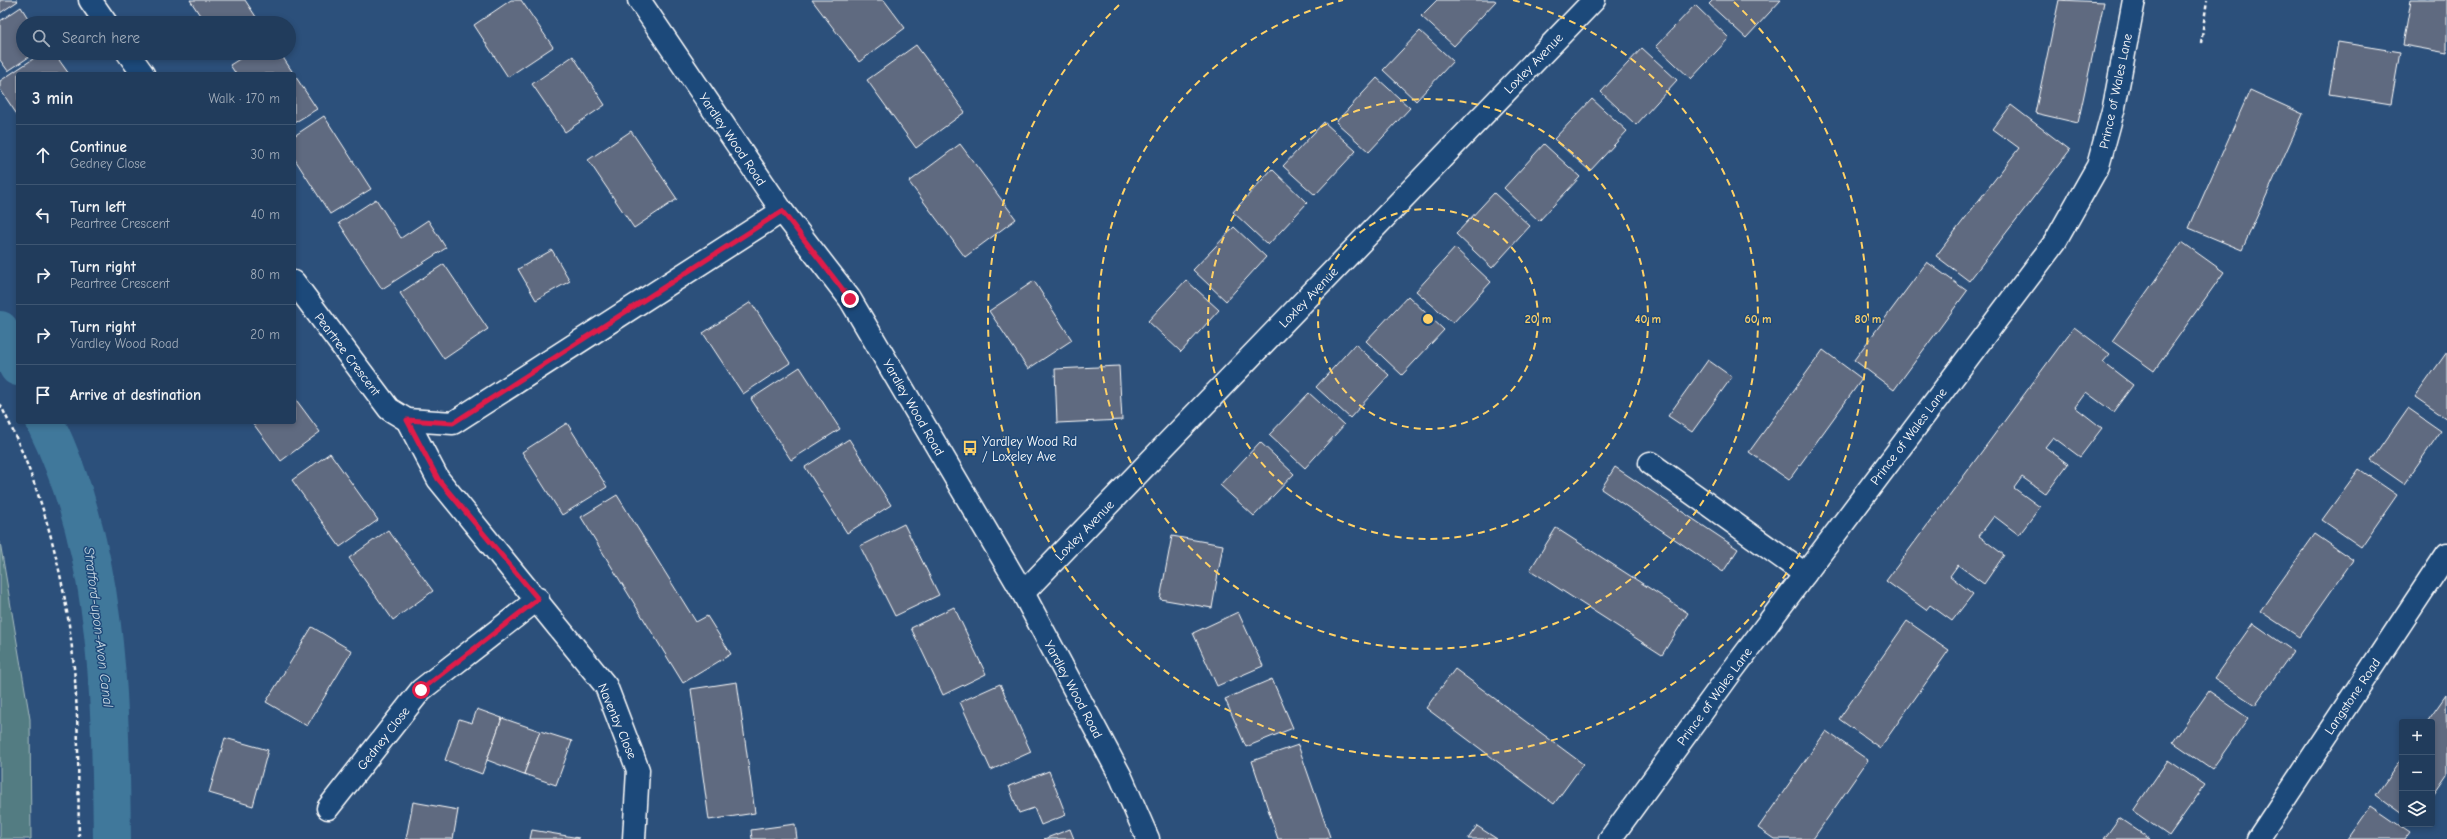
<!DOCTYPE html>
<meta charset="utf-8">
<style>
:root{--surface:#213c5c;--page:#294362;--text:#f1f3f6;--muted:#a2adbb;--line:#3e5672}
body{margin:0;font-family:"Comic Neue",sans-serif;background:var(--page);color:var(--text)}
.controls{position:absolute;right:12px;bottom:12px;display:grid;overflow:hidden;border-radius:4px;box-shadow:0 2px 6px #0003}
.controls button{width:36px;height:36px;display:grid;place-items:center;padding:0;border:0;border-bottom:1px solid var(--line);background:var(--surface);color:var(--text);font:20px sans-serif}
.stop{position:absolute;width:12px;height:12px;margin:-9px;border:3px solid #e11d48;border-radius:50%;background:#fff}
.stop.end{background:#e11d48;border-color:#fff;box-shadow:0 1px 4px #0008}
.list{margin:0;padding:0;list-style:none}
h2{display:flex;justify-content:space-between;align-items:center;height:52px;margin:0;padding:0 16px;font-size:17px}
h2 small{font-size:13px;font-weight:400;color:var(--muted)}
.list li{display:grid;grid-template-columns:26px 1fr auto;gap:12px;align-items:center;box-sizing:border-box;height:60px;padding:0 16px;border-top:1px solid var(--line)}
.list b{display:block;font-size:15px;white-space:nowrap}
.list p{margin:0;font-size:13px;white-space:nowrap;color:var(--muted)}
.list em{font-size:13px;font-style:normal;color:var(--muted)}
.icon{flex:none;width:22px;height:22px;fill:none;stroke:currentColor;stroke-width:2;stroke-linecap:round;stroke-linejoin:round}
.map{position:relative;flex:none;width:2447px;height:839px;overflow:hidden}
.search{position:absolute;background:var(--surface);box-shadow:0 2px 6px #0003;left:16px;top:16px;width:280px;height:44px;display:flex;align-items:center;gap:10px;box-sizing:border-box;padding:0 14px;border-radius:22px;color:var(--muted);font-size:15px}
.panel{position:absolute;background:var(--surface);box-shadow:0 2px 6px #0003;left:16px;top:72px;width:280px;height:352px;border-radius:4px}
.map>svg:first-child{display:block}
</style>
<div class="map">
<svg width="2447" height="839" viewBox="0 0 2447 839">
<rect width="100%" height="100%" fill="#2c507b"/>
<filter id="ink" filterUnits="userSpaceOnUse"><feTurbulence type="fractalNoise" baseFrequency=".025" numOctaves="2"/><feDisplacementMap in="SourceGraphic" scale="8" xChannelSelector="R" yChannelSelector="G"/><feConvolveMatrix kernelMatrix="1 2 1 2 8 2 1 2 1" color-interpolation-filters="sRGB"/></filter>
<g filter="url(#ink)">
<polygon fill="#527b82" stroke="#a8bdc0" points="0,542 30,719 31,839 0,839"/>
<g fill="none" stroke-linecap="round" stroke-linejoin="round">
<g stroke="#40789b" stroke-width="38">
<polyline points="0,330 18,367"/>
<path d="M 45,422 C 110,554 110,696 112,839"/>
</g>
</g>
<g fill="#5f6a80" stroke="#fff">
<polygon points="0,0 17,0 18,1 0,13"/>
<polygon points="190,0 245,0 260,23 205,23"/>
<polygon points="511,0 521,0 553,47 508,77 474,25"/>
<polygon points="812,0 884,0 905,28 859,62"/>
<polygon points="1437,0 1494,0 1496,1 1454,46 1421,16"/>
<polygon points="1713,0 1781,0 1746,38 1709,4"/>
<polygon points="2059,0 2104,2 2078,123 2035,113"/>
<polygon points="2411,0 2447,0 2447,53 2403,45"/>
<polygon points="1695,5 1729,38 1691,79 1656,46"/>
<polygon points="21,7 31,23 23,23 23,53 35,53 8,71 0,60 0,21"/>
<polygon points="1420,31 1453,61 1416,101 1383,70"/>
<polygon points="2338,42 2400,52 2391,104 2329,94"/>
<polygon points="916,45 965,112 916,148 867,80"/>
<polygon points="1642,48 1677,80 1636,125 1601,92"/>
<polygon points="42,53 54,53 69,74 18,74 18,116 0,89 0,81"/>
<polygon points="249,53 280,53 317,109 294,123 294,74 236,74 230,65"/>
<polygon points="573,56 605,105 565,132 532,84"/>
<polygon points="1377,78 1410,108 1369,152 1336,122"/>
<polygon points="2250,90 2303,114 2242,250 2189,228"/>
<polygon points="1592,99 1627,131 1590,171 1554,139"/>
<polygon points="2011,105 2070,150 1969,281 1936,256 2019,148 1993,129"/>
<polygon points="324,116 371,189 330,214 294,158 294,136"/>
<polygon points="1324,122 1356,151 1315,195 1283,166"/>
<polygon points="631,131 677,199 634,228 588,160"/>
<polygon points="960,144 1016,219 965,257 909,182"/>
<polygon points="1544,144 1580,177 1539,221 1504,188"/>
<polygon points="1272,169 1307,203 1268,245 1233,212"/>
<polygon points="1494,193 1530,226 1492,268 1456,234"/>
<polygon points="376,199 401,238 428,220 446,248 382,289 339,223"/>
<polygon points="1234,227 1266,257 1226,301 1193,270"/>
<polygon points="2182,242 2224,272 2154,371 2112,341"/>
<polygon points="1455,248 1491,282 1453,323 1416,291"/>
<polygon points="552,250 570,281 536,300 518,269"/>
<polygon points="1927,262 1967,291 1894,390 1854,360"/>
<polygon points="444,264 488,329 444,359 400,293"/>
<polygon points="1186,280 1219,310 1181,352 1148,321"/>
<polygon points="1034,281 1072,340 1028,369 989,311"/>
<polygon points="1408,296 1444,330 1402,375 1366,341"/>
<polygon points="751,302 790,363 743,394 703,333"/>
<polygon points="2074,327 2110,354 2103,362 2133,385 2113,412 2086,392 2075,407 2102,428 2080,457 2053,437 2045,447 2068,464 2046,494 2022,477 2014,488 2040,507 2019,535 1994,516 1979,536 2004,555 1984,584 1958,565 1950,576 1973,594 1952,621 1930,605 1926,610 1886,581"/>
<polygon points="1355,344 1389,375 1350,418 1316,387"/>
<polygon points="1823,350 1862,379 1789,480 1749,452"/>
<polygon points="2447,352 2447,419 2415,397"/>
<polygon points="1708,360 1732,377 1692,432 1668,416"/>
<polygon points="1119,366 1122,420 1057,423 1055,369"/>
<polygon points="800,367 840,429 791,460 751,399"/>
<polygon points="1309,393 1344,425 1305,468 1269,435"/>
<polygon points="294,397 320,432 281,461 252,422 294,422"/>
<polygon points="2408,408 2441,431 2404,484 2371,461"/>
<polygon points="567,423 607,487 562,515 522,452"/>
<polygon points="849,439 891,505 847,533 805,467"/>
<polygon points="1260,442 1294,474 1254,516 1220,485"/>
<polygon points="330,453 378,520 340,547 292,480"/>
<polygon points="1615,467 1738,549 1723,572 1601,489"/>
<polygon points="2359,469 2397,495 2361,547 2322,520"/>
<polygon points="617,495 696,622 707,616 731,654 683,683 581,517"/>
<polygon points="904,524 939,595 895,616 860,546"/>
<polygon points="1556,528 1688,613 1662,655 1530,570"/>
<polygon points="388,530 433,591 393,620 349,558"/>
<polygon points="2315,534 2353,560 2299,637 2260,611"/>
<polygon points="1172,536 1223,545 1212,608 1160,599"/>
<polygon points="954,607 986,674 943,695 911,628"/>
<polygon points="1238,612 1263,666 1217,686 1193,633"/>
<polygon points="1907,621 1949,650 1880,748 1839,719"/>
<polygon points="2253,623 2293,651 2255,705 2214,678"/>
<polygon points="312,627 352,651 307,726 266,702"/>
<polygon points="1455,669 1583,764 1554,804 1426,708"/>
<polygon points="1272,679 1293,728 1246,747 1225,699"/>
<polygon points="737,682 755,813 709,820 691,689"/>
<polygon points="1000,684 1031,752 991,770 960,702"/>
<polygon points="2209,691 2248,718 2212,769 2173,742"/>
<polygon points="2446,695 2447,775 2432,797 2432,722 2427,722"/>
<polygon points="477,709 502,718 482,774 445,760 459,719 472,723"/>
<polygon points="502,718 540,731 524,774 487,760"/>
<polygon points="540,731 572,741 556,785 524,774"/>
<polygon points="1826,731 1868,760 1813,839 1774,839 1758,828"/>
<polygon points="225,738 268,750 253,806 209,793"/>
<polygon points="1298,745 1330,837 1326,839 1278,839 1252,761"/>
<polygon points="2402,758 2402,814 2376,795"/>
<polygon points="2168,760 2205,785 2169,836 2133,811"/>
<polygon points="1049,771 1066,815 1041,825 1034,808 1019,813 1009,786"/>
<polygon points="413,802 458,810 453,839 406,839"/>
<polygon points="2371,806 2409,832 2404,839 2348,839"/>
<polygon points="2119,818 2150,839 2104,839"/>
<polygon points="795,824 797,839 752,839 751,830"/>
<polygon points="1477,826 1497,839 1468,839"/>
<polygon points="1070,829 1074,839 1044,839"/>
<polygon points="532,830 579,838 579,839 530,839"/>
</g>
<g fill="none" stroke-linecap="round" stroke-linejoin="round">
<defs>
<g id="minor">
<polyline points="90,0 106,23"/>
<polyline points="639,0 782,211 850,299 1023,593 1121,777 1148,839"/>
<polyline points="128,53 143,74"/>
<polyline points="294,282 389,409 407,420 438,479 606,686 638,770 634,839"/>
<polyline points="407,420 453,423 782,211"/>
<polyline points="1650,463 1805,574"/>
<polyline points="1023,593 1594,0"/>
<polyline points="328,808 421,690 538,599"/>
<polyline points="1610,839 1729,675 2055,242 2098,166 2114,107 2134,0"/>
<polyline points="2258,839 2447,554"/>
</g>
</defs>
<use href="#minor" stroke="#fff" stroke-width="25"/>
<g stroke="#fff" stroke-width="2.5" stroke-dasharray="4 3" stroke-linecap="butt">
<polyline points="2201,43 2207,0"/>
<path d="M 0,404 C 46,494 71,596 76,697 C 79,744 78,792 79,839"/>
</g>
<use href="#minor" stroke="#1f4a7a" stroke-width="22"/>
</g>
</g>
<g fill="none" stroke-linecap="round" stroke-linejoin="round" filter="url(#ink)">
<polyline stroke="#e11d48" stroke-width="5" points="421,690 538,599 438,479 407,420 453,423 782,211 850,299"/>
</g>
<g fill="none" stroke="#ffd166" stroke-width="2" stroke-dasharray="7 5">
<circle cx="1428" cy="319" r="110"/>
<circle cx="1428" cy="319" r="220"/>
<path d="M1513 0A330 330 0 1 1 1343 0"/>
<path d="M1734 2A440 440 0 1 1 1122 2"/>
</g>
<defs>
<symbol id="bus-bare" viewBox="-9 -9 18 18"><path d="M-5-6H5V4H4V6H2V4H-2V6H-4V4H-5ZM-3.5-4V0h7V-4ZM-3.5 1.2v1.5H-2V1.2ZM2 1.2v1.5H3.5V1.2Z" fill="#ffd166" stroke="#1f4a7a" stroke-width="2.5" paint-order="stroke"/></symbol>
</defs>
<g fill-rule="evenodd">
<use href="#bus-bare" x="959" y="437" width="22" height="22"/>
</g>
<g text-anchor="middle" stroke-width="3" stroke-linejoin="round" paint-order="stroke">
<g font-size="13" fill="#fff" stroke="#1f4a7a">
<text transform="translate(1533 63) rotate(-46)" y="5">Loxley Avenue</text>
<text transform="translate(2115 91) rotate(-78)" y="5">Prince of Wales Lane</text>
<text transform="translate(733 139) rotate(56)" y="5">Yardley Wood Road</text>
<text transform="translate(1308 297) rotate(-46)" y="5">Loxley Avenue</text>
<text transform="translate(348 354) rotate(53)" y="5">Peartree Crescent</text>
<text transform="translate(914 407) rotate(60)" y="5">Yardley Wood Road</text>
<text transform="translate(1908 436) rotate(-53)" y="5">Prince of Wales Lane</text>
<text transform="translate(1084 530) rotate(-46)" y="5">Loxley Avenue</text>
<text transform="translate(1074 689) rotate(62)" y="5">Yardley Wood Road</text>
<text transform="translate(1714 696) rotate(-54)" y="5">Prince of Wales Lane</text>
<text transform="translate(2352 696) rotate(-56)" y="5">Langstone Road</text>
<text transform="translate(618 721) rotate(67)" y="5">Navenby Close</text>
<text transform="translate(383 738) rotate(-52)" y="5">Gedney Close</text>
</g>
<g font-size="13" fill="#fff" stroke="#1f4a7a" text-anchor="start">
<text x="982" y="446">Yardley Wood Rd<tspan x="982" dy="15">/ Loxeley Ave</tspan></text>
</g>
<g font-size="14" font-style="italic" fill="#cfdde6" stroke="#1f4a7a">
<text transform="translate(99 627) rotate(83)" y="5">Stratford-upon-Avon Canal</text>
</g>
</g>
<circle cx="1428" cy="319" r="6" fill="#ffd166" stroke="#1f4a7a" stroke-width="2"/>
<g font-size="12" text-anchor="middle" font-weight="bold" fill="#ffd166" stroke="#1f4a7a" stroke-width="3" stroke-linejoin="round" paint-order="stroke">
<text x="1538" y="323">20 m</text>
<text x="1648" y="323">40 m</text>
<text x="1758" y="323">60 m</text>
<text x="1868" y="323">80 m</text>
</g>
</svg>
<div class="controls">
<button>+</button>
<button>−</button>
<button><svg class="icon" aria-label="layers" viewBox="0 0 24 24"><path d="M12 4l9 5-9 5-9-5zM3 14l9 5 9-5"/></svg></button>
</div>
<div class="stop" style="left:421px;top:690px"></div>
<div class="stop end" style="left:850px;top:299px"></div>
<div class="search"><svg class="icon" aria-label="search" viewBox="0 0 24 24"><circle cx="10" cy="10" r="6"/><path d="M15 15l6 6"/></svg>Search here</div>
<section class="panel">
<h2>3 min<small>Walk · 170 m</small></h2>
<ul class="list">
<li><svg class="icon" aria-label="ahead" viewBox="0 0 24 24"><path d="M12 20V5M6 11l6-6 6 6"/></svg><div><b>Continue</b><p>Gedney Close</p></div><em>30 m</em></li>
<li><svg class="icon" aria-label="left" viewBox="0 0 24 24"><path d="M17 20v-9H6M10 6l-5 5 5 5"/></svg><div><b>Turn left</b><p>Peartree Crescent</p></div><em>40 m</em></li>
<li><svg class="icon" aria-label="right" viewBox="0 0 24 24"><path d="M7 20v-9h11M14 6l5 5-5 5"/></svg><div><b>Turn right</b><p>Peartree Crescent</p></div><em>80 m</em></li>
<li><svg class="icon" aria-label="right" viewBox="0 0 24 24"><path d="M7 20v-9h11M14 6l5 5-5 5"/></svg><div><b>Turn right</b><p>Yardley Wood Road</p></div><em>20 m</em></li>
<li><svg class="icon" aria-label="arrive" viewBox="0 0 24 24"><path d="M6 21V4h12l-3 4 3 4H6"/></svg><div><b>Arrive at destination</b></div></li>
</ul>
</section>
</div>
